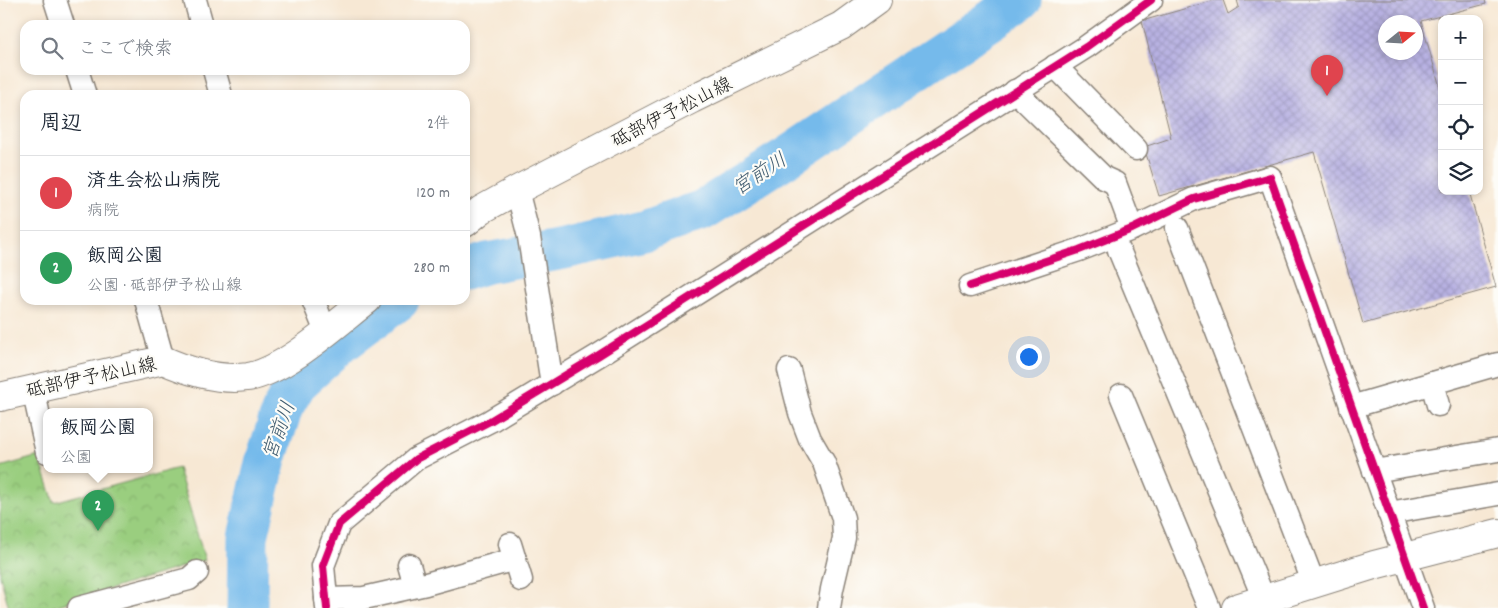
<!DOCTYPE html>
<html lang="ja">
<meta charset="utf-8">
<style>
:root{--surface:#fff;--page:#f6f6f7;--text:#1f2937;--muted:#747a83;--line:#e0e1e3;--accent:#1f6fb2}
body{margin:0;font-family:Dekko,"Klee One",sans-serif;background:var(--page);color:var(--text)}
.controls{position:absolute;right:15px;top:15px;display:grid;overflow:hidden;border-radius:10px;box-shadow:0 2px 8px #0003}
.controls button{width:45px;height:45px;display:grid;place-items:center;padding:0;border:0;border-bottom:1px solid var(--line);background:var(--surface);color:var(--text);font:25px sans-serif}
.compass{position:absolute;left:1378px;top:15px;width:45px;height:45px;border-radius:50%;background:var(--surface);box-shadow:0 2px 8px #0003;rotate:72deg}
.you{position:absolute;left:1028px;top:356px;width:18px;height:18px;margin:-12px;border:4px solid #fff;border-radius:50%;background:#1a73e8;box-shadow:0 0 0 8px #1a73e833}
.badge{display:grid;place-items:center;width:32px;height:32px;border-radius:50%;background:var(--accent);color:#fff;font-size:16px;font-weight:700}
.pin{position:absolute;translate:-50% -41px;filter:drop-shadow(0 1px 2px #0008)}
.pin::after{content:'';position:absolute;top:26px;width:18px;height:15px;background:inherit;clip-path:polygon(0 0,100% 0,50% 100%)}
.popup{position:absolute;left:43px;top:408px;width:110px;height:65px;box-sizing:border-box;display:grid;place-content:center;border-radius:10px;background:var(--surface);filter:drop-shadow(0 1px 4px #0005);font-size:16px;white-space:nowrap;color:var(--muted)}
.popup b{font-size:19px;color:var(--text)}
.popup::after{content:'';position:absolute;left:50%;top:100%;margin-left:-10px;border:10px solid transparent;border-top-color:var(--surface)}
.list{margin:0;padding:0;list-style:none}
h2{display:flex;justify-content:space-between;align-items:center;height:65px;margin:0;padding:0 20px;font-size:21px}
h2 small{font-size:16px;font-weight:400;color:var(--muted)}
.list li{display:grid;grid-template-columns:32px 1fr auto;gap:15px;align-items:center;box-sizing:border-box;height:75px;padding:0 20px;border-top:1px solid var(--line)}
.list b{display:block;font-size:19px;white-space:nowrap}
.list p{margin:0;font-size:16px;white-space:nowrap;color:var(--muted)}
.list em{font-size:16px;font-style:normal;color:var(--muted)}
.icon{flex:none;width:28px;height:28px;fill:none;stroke:currentColor;stroke-width:2;stroke-linecap:round;stroke-linejoin:round}
.map{position:relative;flex:none;width:1498px;height:608px;overflow:hidden}
.search{position:absolute;background:var(--surface);box-shadow:0 2px 8px #0003;left:20px;top:20px;width:450px;height:55px;display:flex;align-items:center;gap:12px;box-sizing:border-box;padding:0 18px;border-radius:15px;color:var(--muted);font-size:19px}
.panel{position:absolute;background:var(--surface);box-shadow:0 2px 8px #0003;left:20px;top:90px;width:450px;height:215px;border-radius:15px}
.map>svg:first-child{display:block}
</style>
<div class="map">
<svg width="1498" height="608" viewBox="0 0 1498 608">
<defs>
<pattern id="park-crowns" width="20" height="18" patternUnits="userSpaceOnUse" patternTransform="scale(1.25)"><rect width="20" height="18" fill="#9ace7f"/><path d="M2 6a3 3 0 1 1 6 0M12 15a3 3 0 1 1 6 0" fill="none" stroke="#84b06d"/></pattern>
<pattern id="building-cross-hatch" width="8" height="8" patternUnits="userSpaceOnUse" patternTransform="scale(1.25)"><rect width="8" height="8" fill="#b7b1e2"/><path d="M0 0l8 8M0 8l8-8" fill="none" stroke="#9d98c1"/></pattern>
</defs>
<rect width="100%" height="100%" fill="#fdfcf7"/>
<filter id="ink" filterUnits="userSpaceOnUse"><feTurbulence type="fractalNoise" baseFrequency=".02" numOctaves="2"/><feDisplacementMap in="SourceGraphic" scale="10" xChannelSelector="R" yChannelSelector="G"/><feConvolveMatrix kernelMatrix="1 2 1 2 8 2 1 2 1" color-interpolation-filters="sRGB"/></filter>
<filter id="wash" filterUnits="userSpaceOnUse"><feTurbulence type="fractalNoise" baseFrequency=".0096" numOctaves="4" result="noise"/><feDisplacementMap in="SourceGraphic" scale="20" xChannelSelector="R" yChannelSelector="G"/><feGaussianBlur stdDeviation="1.12" result="paint"/><feColorMatrix in="noise" values="0 0 0 0 0 0 0 0 0 0 0 0 0 0 0 0 0 1.4 0 .05"/><feComposite in="paint" operator="in"/></filter>
<g filter="url(#wash)">
<rect width="100%" height="100%" fill="#f7e8d4"/>
<polygon fill="url(#park-crowns)" stroke="#5b754e" points="39,456 54,502 178,468 205,560 49,608 9,608 0,576 0,467"/>
<g fill="none" stroke-linecap="round" stroke-linejoin="round">
<g stroke="#74baeb" stroke-width="41">
<polyline points="465,270 487,263 564,249 644,231 703,210 790,155 1021,0"/>
<polyline points="247,608 248,537 266,459 283,407 297,383 339,345 399,300"/>
</g>
</g>
<g id="blocks">
<path fill="url(#building-cross-hatch)" fill-rule="evenodd" d="M 1215,0 L 1223,0 L 1228,14 L 1239,7 L 1237,0 L 1485,0 L 1486,4 L 1421,21 L 1442,94 L 1442,191 L 1469,191 L 1496,287 L 1363,324 L 1314,152 L 1159,196 L 1144,147 L 1171,138 L 1142,21 ZM 1386,22 L 1416,22 L 1416,52 L 1386,52 Z"/>
</g>
</g>
<g filter="url(#ink)">
<use href="#blocks" fill-opacity="0" stroke="#8a8278" stroke-width="1"/>
<g fill="none" stroke-linecap="round" stroke-linejoin="round">
<defs>
<g id="street">
<polyline points="55,0 63,25"/>
<polyline points="195,0 202,25"/>
<polyline points="1055,66 1136,149"/>
<polyline points="77,70 85,95"/>
<polyline points="214,70 221,95"/>
<polyline points="1015,91 1104,178 1115,183 1132,229"/>
<polyline points="517,190 529,237 552,384"/>
<polyline points="1177,228 1314,584"/>
<polyline points="1119,250 1264,599"/>
<polyline points="970,286 1079,250 1132,229 1194,199 1270,177 1423,608"/>
<polyline points="146,300 163,360"/>
<polyline points="313,300 326,332"/>
<polyline points="789,370 800,413 810,439 824,463 843,518 844,538 832,589 829,608"/>
<polyline points="1432,383 1438,405"/>
<polyline points="33,389 47,452"/>
<polyline points="1121,395 1209,608"/>
<polyline points="1351,407 1498,364"/>
<polyline points="1374,471 1498,450"/>
<polyline points="1389,513 1498,494"/>
<polyline points="510,544 521,580"/>
<polyline points="409,565 415,586"/>
<polyline points="326,599 364,598 426,584 515,559"/>
<polyline points="79,608 189,579 197,572"/>
<polyline points="327,608 323,566 339,524 416,459 490,421 599,355 1086,47 1151,0"/>
</g>
<g id="secondary">
<polyline points="465,223 481,210 517,190 692,99 841,26 877,0"/>
<path d="M 0,397 L 163,360 C 190,372 219,381 248,377 C 285,371 337,323 367,300"/>
<polyline points="1236,608 1374,565 1498,533"/>
</g>
</defs>
<use href="#street" stroke="#8a8278" stroke-width="25"/>
<use href="#secondary" stroke="#8a8278" stroke-width="30"/>
<use href="#street" stroke="#fff" stroke-width="22"/>
<use href="#secondary" stroke="#fff" stroke-width="28"/>
<defs>
<g id="cycleway">
<polyline points="970,286 1079,250 1132,229 1194,199 1270,177 1423,608"/>
<polyline points="327,608 323,566 339,524 416,459 490,421 599,355 1086,47 1151,0"/>
</g>
</defs>
<use href="#cycleway" stroke="#fdfcf7" stroke-width="11"/>
<use href="#cycleway" stroke="#d6006c" stroke-width="8"/>
</g>
</g>
<g text-anchor="middle" stroke-width="4.5" stroke-linejoin="round" paint-order="stroke">
<g font-size="19" fill="#1c1c1c" stroke="#fdfcf7">
<text transform="translate(671 111) rotate(-27)" y="7">砥部伊予松山線</text>
<text transform="translate(91 376) rotate(-12)" y="7">砥部伊予松山線</text>
</g>
<g font-size="20" font-style="italic" fill="#3f5b6f" stroke="#fdfcf7">
<text transform="translate(759 173) rotate(-33)" y="7">宮前川</text>
<text transform="translate(278 430) rotate(-70)" y="7">宮前川</text>
</g>
</g>
</svg>
<div class="controls">
<button>+</button>
<button>−</button>
<button><svg class="icon" aria-label="locate" viewBox="0 0 24 24"><circle cx="12" cy="12" r="6"/><path d="M12 2v4M12 18v4M2 12h4M18 12h4"/></svg></button>
<button><svg class="icon" aria-label="layers" viewBox="0 0 24 24"><path d="M12 4l9 5-9 5-9-5zM3 14l9 5 9-5"/></svg></button>
</div>
<svg class="compass" viewBox="-18 -18 36 36"><path d="M0-13l5 13h-10z" fill="#e53935"/><path d="M0 13l5-13h-10z" fill="#747a83"/></svg>
<div class="you"></div>
<div class="pin badge" style="left:1327px;top:96px;background:#e0444e">1</div>
<div class="pin badge" style="left:98px;top:531px;background:#2e9e5b">2</div>
<div class="popup"><b>飯岡公園</b>公園</div>
<div class="search"><svg class="icon" aria-label="search" viewBox="0 0 24 24"><circle cx="10" cy="10" r="6"/><path d="M15 15l6 6"/></svg>ここで検索</div>
<section class="panel">
<h2>周辺<small>2件</small></h2>
<ul class="list">
<li><span class="badge" style="background:#e0444e">1</span><div><b>済生会松山病院</b><p>病院</p></div><em>120 m</em></li>
<li><span class="badge" style="background:#2e9e5b">2</span><div><b>飯岡公園</b><p>公園 · 砥部伊予松山線</p></div><em>280 m</em></li>
</ul>
</section>
</div>
